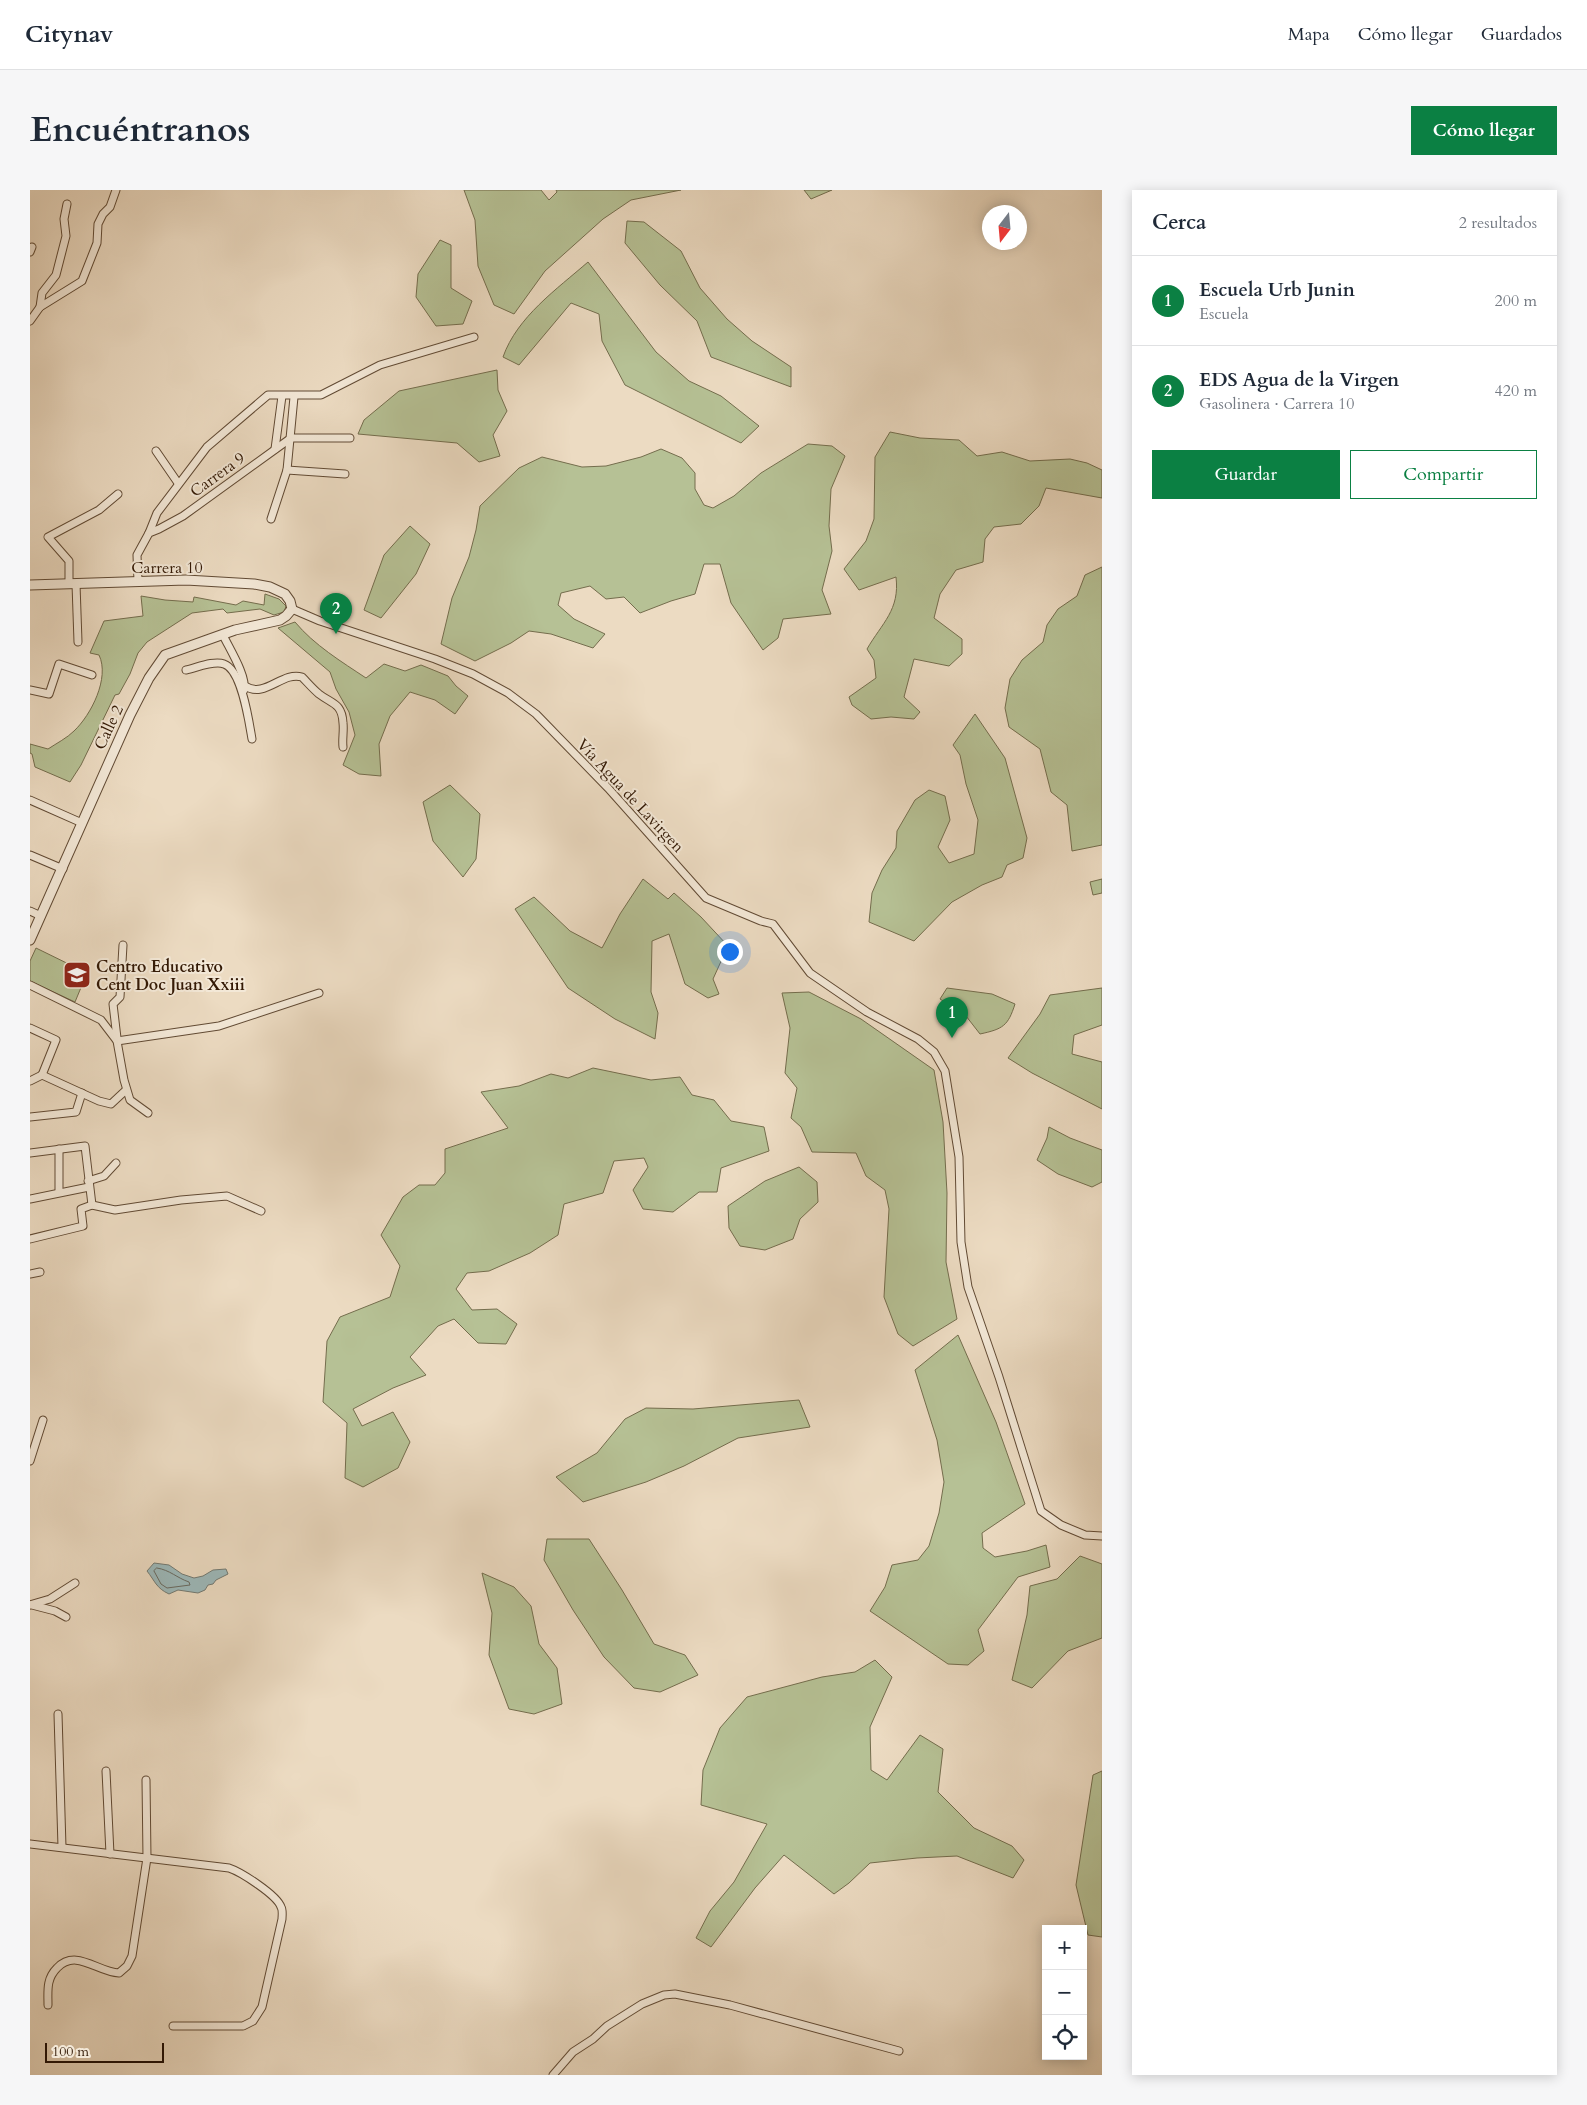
<!DOCTYPE html>
<html lang="es">
<meta charset="utf-8">
<style>
:root{--surface:#fff;--page:#f6f6f7;--text:#1f2937;--muted:#747a83;--line:#e0e1e3;--accent:#0b8043}
body{margin:0;font-family:Cardo,serif;background:var(--page);color:var(--text)}
.controls{position:absolute;right:15px;bottom:15px;display:grid;overflow:hidden;border-radius:0px;box-shadow:0 2px 12px #0003}
.controls button{width:45px;height:45px;display:grid;place-items:center;padding:0;border:0;border-bottom:1px solid var(--line);background:var(--surface);color:var(--text);font:25px sans-serif}
.compass{position:absolute;left:952px;top:15px;width:45px;height:45px;border-radius:50%;background:var(--surface);box-shadow:0 2px 12px #0003;rotate:196deg}
.scale{position:absolute;left:15px;bottom:12px;width:119px;box-sizing:border-box;padding-left:5px;border:2px solid #331905;border-top:0;font-size:14px;line-height:18px;white-space:nowrap;color:#331905;-webkit-text-stroke:4px #f3e8d7;paint-order:stroke}
.you{position:absolute;left:699px;top:761px;width:18px;height:18px;margin:-12px;border:4px solid #fff;border-radius:50%;background:#1a73e8;box-shadow:0 0 0 8px #1a73e833}
.badge{display:grid;place-items:center;width:32px;height:32px;border-radius:50%;background:var(--accent);color:#fff;font-size:16px;font-weight:700}
.pin{position:absolute;translate:-50% -41px;filter:drop-shadow(0 1px 2px #0008)}
.pin::after{content:'';position:absolute;top:26px;width:18px;height:15px;background:inherit;clip-path:polygon(0 0,100% 0,50% 100%)}
.list{margin:0;padding:0;list-style:none}
h2{display:flex;justify-content:space-between;align-items:center;height:65px;margin:0;padding:0 20px;font-size:21px}
h2 small{font-size:16px;font-weight:400;color:var(--muted)}
.list li{display:grid;grid-template-columns:32px 1fr auto;gap:15px;align-items:center;box-sizing:border-box;height:90px;padding:0 20px;border-top:1px solid var(--line)}
.list b{display:block;font-size:19px;white-space:nowrap}
.list p{margin:0;font-size:16px;white-space:nowrap;color:var(--muted)}
.list em{font-size:16px;font-style:normal;color:var(--muted)}
.actions{display:flex;gap:10px;padding:15px 20px}
.actions a{flex:1;padding:11px 0;border:1px solid var(--accent);border-radius:0px;text-align:center;font-size:18px;color:var(--accent)}
.actions .main{background:var(--accent);color:#fff}
.icon{flex:none;width:28px;height:28px;fill:none;stroke:currentColor;stroke-width:2;stroke-linecap:round;stroke-linejoin:round}
.map{position:relative;flex:none;width:1072px;height:1885px;overflow:hidden;border-radius:0px}
header{display:flex;align-items:center;gap:30px;box-sizing:border-box;height:70px;padding:0 25px;background:var(--surface);border-bottom:1px solid var(--line)}
header strong{font-size:24px}
nav{display:flex;gap:28px;margin-inline-start:auto;font-size:18px}
.intro{display:flex;align-items:center;justify-content:space-between;box-sizing:border-box;height:120px;padding:0 30px}
h1{margin:0;font-size:35px}
.button{padding:12px 22px;border-radius:0px;background:var(--accent);color:#fff;font-size:18px;font-weight:700}
main{display:flex;gap:30px;padding:0 30px}
aside{flex:1;background:var(--surface);border-radius:0px;box-shadow:0 2px 12px #0003}
.map>svg:first-child{display:block}
</style>
<header>
<strong>Citynav</strong>
<nav><a>Mapa</a><a>Cómo llegar</a><a>Guardados</a></nav>
</header>
<div class="intro"><h1>Encuéntranos</h1><a class="button">Cómo llegar</a></div>
<main>
<div class="map">
<svg width="1072" height="1885" viewBox="0 0 1072 1885">
<rect width="100%" height="100%" fill="#ecdbc2"/>
<filter id="stains"><feTurbulence type="fractalNoise" baseFrequency=".004" numOctaves="4"/><feColorMatrix values="0 0 0 0 .2 0 0 0 0 .09 0 0 0 0 .02 0 0 0 .5 -.17"/></filter>
<radialGradient id="worn" r=".72"><stop offset=".6" stop-color="#630" stop-opacity="0"/><stop offset="1" stop-color="#630" stop-opacity=".3"/></radialGradient>
<g fill="#b6c195" stroke="#746d4d">
<polygon points="434,0 511,0 519,10 527,2 526,0 651,0 601,10 573,29 515,81 484,124 464,115 448,76 445,30"/>
<polygon points="774,0 802,0 781,9"/>
<polygon points="597,31 614,32 651,61 670,98 697,129 722,151 761,177 761,197 681,167 667,131 630,95 595,53"/>
<polygon points="410,50 421,55 421,98 442,111 433,134 406,136 386,107 388,84"/>
<path d="M 558,72 L 626,162 L 659,191 L 691,206 L 729,236 L 711,253 L 595,195 L 572,151 L 569,124 L 541,113 L 489,175 L 473,167 C 487,127 527,99 558,72 Z"/>
<polygon points="467,180 468,200 477,221 463,245 470,266 449,272 427,253 328,244 334,230 369,201"/>
<path d="M 860,242 L 890,248 L 929,250 L 947,266 L 972,262 L 1000,271 L 1040,269 L 1057,273 L 1072,280 L 1072,308 L 1016,298 L 1009,316 L 991,334 L 964,337 L 955,349 L 953,372 L 926,380 L 910,404 L 904,428 L 932,449 L 932,464 L 919,476 L 884,469 L 874,507 L 890,522 L 884,529 L 861,527 L 841,529 L 822,515 L 819,507 L 846,488 L 844,470 L 837,459 C 852,433 870,420 866,387 L 829,400 L 814,379 L 836,351 L 844,329 L 845,267 Z"/>
<polygon points="778,254 802,256 815,266 801,299 799,336 802,361 792,400 801,424 753,429 748,448 733,460 701,413 690,374 674,374 665,404 641,411 610,423 594,407 576,409 560,396 531,403 528,415 544,429 575,444 563,458 521,444 499,441 481,453 445,471 411,454 422,408 439,367 446,340 450,316 489,278 512,267 552,277 576,276 611,267 631,259 652,268 665,283 665,299 674,315 683,318 704,306 731,283"/>
<polygon points="380,336 400,354 386,384 351,428 334,420 354,365"/>
<polygon points="1072,377 1072,655 1042,661 1037,615 1021,602 1010,559 979,537 975,518 980,489 992,470 1013,452 1017,435 1028,419 1047,406 1055,385"/>
<path d="M 235,404 L 249,409 L 256,416 L 254,422 L 244,425 L 230,419 L 197,423 L 193,419 L 162,423 L 117,452 L 108,463 L 100,484 L 89,504 L 85,505 L 51,575 L 40,592 L 5,577 L 2,564 L 0,563 L 0,554 L 18,559 C 27,553 37,548 44,541 C 61,525 80,488 69,465 L 60,463 L 74,431 L 113,426 L 111,406 L 135,410 L 163,412 L 164,407 L 206,415 L 213,411 L 234,415 Z"/>
<path d="M 265,432 C 284,455 312,472 336,488 L 354,474 L 375,481 L 391,475 L 418,486 L 426,496 L 438,506 L 425,524 L 405,510 L 380,502 L 360,526 L 349,554 L 351,586 L 329,584 L 313,575 L 325,545 L 319,522 L 306,499 L 300,482 L 248,438 Z"/>
<polygon points="945,524 975,568 997,648 993,668 977,675 972,687 952,695 922,712 884,751 839,732 842,703 852,680 866,658 867,641 885,610 899,600 915,606 920,630 908,657 919,673 944,664 948,630 936,594 930,565 923,555"/>
<polygon points="420,595 450,624 446,669 433,687 403,651 393,612"/>
<polygon points="613,689 638,709 644,703 671,727 698,756 683,789 689,804 678,808 655,794 639,744 622,751 621,802 628,823 625,849 585,829 538,798 485,719 504,707 540,741 572,758 590,724"/>
<polygon points="1072,689 1072,703 1063,705 1060,692"/>
<polygon points="6,758 57,783 45,812 0,791 0,771"/>
<path d="M 917,798 L 962,804 L 985,814 C 978,836 973,839 950,844 L 936,826 L 910,809 Z"/>
<polygon points="1072,798 1072,835 1044,845 1042,864 1072,872 1072,919 1002,883 978,868 1010,824 1020,805"/>
<polygon points="779,802 831,829 904,880 913,932 917,1003 916,1072 927,1129 883,1156 868,1144 854,1107 859,1019 855,1000 836,986 826,963 782,962 771,937 761,928 767,898 755,883 760,838 752,803"/>
<polygon points="563,878 621,890 650,887 662,905 684,910 701,931 734,937 739,961 691,978 687,1002 669,1002 643,1022 613,1019 603,1000 618,977 614,968 584,971 573,1003 534,1014 528,1045 500,1063 459,1081 437,1083 426,1099 442,1120 467,1119 487,1134 476,1154 448,1153 424,1129 408,1136 380,1167 396,1185 363,1198 323,1219 332,1236 363,1222 380,1252 368,1278 333,1297 315,1288 317,1233 293,1212 297,1151 310,1127 360,1107 370,1076 351,1045 373,1007 389,995 405,995 415,983 415,959 478,938 451,902 489,896 521,884 538,888"/>
<polygon points="1019,937 1040,948 1072,960 1072,992 1062,997 1028,984 1007,970 1017,948"/>
<polygon points="769,977 787,992 788,1012 770,1029 763,1049 735,1060 710,1056 699,1038 698,1016 735,991"/>
<polygon points="928,1145 966,1232 995,1314 952,1343 953,1358 965,1367 997,1361 1016,1355 1020,1377 988,1387 948,1440 954,1461 938,1475 918,1474 840,1421 855,1397 862,1375 888,1370 899,1356 909,1323 914,1292 907,1250 885,1180"/>
<polygon points="769,1210 780,1237 708,1248 654,1276 616,1292 553,1312 526,1287 567,1263 595,1229 616,1218 663,1219"/>
<polygon points="517,1349 559,1349 592,1400 624,1454 655,1465 668,1485 630,1502 604,1498 574,1467 543,1420 514,1370"/>
<polygon points="1050,1366 1072,1374 1072,1448 1038,1461 1002,1498 982,1490 997,1425 1000,1396 1027,1389"/>
<polygon points="452,1383 484,1397 501,1416 509,1454 527,1478 532,1514 504,1524 479,1519 459,1465 462,1423"/>
<polygon points="845,1470 862,1487 840,1537 841,1580 857,1590 890,1545 913,1559 908,1602 944,1638 982,1656 994,1670 983,1688 927,1666 887,1668 840,1673 819,1693 804,1704 754,1665 725,1698 681,1757 666,1748 680,1721 704,1692 737,1634 671,1615 673,1580 690,1538 717,1507 792,1487 825,1482"/>
<polygon points="1072,1581 1072,1747 1058,1745 1046,1695 1063,1585"/>
</g>
<path fill="#9cb9bb" stroke="#727972" d="M 124,1373 L 139,1375 L 152,1384 L 164,1388 L 173,1386 L 183,1380 L 196,1379 L 198,1384 L 186,1390 L 183,1394 L 178,1395 L 175,1400 L 168,1403 L 148,1400 L 139,1404 C 126,1398 125,1391 117,1381 Z"/>
<g fill="none" stroke-linecap="round" stroke-linejoin="round">
<path stroke="#686960" stroke-width="1" d="M 127,1378 C 140,1380 147,1388 159,1392 L 160,1395 L 137,1398 L 131,1394 L 124,1381 Z"/>
<defs>
<g id="minor">
<polyline points="0,62 2,57"/>
<polyline points="10,117 12,103 26,85 36,46 34,29 37,14"/>
<polyline points="0,131 10,117 52,91 67,53 68,34 73,24 80,17 86,0"/>
<polyline points="245,259 252,206"/>
<polyline points="126,261 148,293"/>
<polyline points="257,280 315,284"/>
<polyline points="241,329 257,280 264,207"/>
<polyline points="119,343 127,323 177,257 238,205 291,205 350,175 444,147"/>
<polyline points="108,391 107,365 119,343 129,339 153,326 261,248 320,248"/>
<polyline points="39,394 39,371 18,347 69,320 88,304"/>
<polyline points="46,394 48,452"/>
<polyline points="262,419 290,431 405,469 443,484 478,503 506,524 578,598 676,708 731,731 743,734 780,783 837,822 888,849 904,862 915,881 929,967 931,1052 938,1097 969,1187 1011,1321 1031,1335 1055,1345 1072,1346"/>
<path d="M 193,445 C 199,458 217,486 214,500"/>
<path d="M 156,480 C 166,478 184,470 194,474 C 212,480 219,532 222,549"/>
<path d="M 215,496 C 235,509 252,481 272,487 C 277,492 283,499 289,504 C 302,514 312,513 313,533 C 314,541 312,549 313,557"/>
<polyline points="0,500 19,504 29,474 62,485"/>
<polyline points="0,610 52,633"/>
<polyline points="0,665 33,679"/>
<polyline points="0,721 11,726"/>
<polyline points="0,795 71,830 87,851 94,890 100,910 118,923"/>
<polyline points="0,838 26,850 12,885"/>
<polyline points="87,848 83,814 90,807 93,755"/>
<polyline points="87,851 189,836 289,803"/>
<polyline points="12,885 69,911 81,914 96,900"/>
<polyline points="0,891 12,885"/>
<polyline points="0,927 46,922 52,903"/>
<polyline points="29,959 29,1002"/>
<polyline points="0,963 55,956 62,1015"/>
<polyline points="58,991 74,986 86,973"/>
<polyline points="0,1009 59,997"/>
<polyline points="0,1049 53,1036 51,1019 62,1015 85,1020 151,1010 197,1006 231,1021"/>
<polyline points="0,1084 10,1082"/>
<polyline points="0,1271 13,1230"/>
<polyline points="0,1415 20,1409 45,1393"/>
<polyline points="2,1415 25,1421 36,1427"/>
<polyline points="28,1524 32,1657"/>
<polyline points="76,1581 80,1664"/>
<path d="M 0,1654 L 199,1678 C 211,1682 247,1705 251,1717 C 253,1720 252,1726 252,1729 L 232,1817 L 223,1831 L 213,1836 L 143,1836"/>
<path d="M 18,1815 C 18,1801 16,1789 27,1778 C 46,1758 67,1782 89,1783 L 97,1776 L 102,1766 L 117,1668 L 116,1590"/>
<polyline points="523,1885 543,1862 563,1849 577,1836 612,1814 634,1805 645,1804 700,1815 869,1861"/>
</g>
<polyline id="tertiary" points="0,395 156,390 224,394 240,397 255,404 260,411 262,419 256,426 250,430 205,440 135,465 119,488 100,525 0,750"/>
</defs>
<use href="#minor" stroke="#614a34" stroke-width="9"/>
<use href="#tertiary" stroke="#614a34" stroke-width="11"/>
<use href="#minor" stroke="#f3e8d7" stroke-width="7"/>
<use href="#tertiary" stroke="#f3e8d7" stroke-width="9"/>
</g>
<defs>
<symbol id="school-square" viewBox="-11 -11 22 22"><rect x="-9" y="-9" width="18" height="18" rx="4" fill="#8f2418" stroke="#f3e8d7"/><path d="M0-5L7-2L0 1L-7-2ZM-4 1L0 2.5L4 1V4Q0 6-4 4Z" fill="#fff"/></symbol>
</defs>
<g fill-rule="evenodd">
<use href="#school-square" x="31" y="769" width="32" height="32"/>
</g>
<g text-anchor="middle" stroke-width="4" stroke-linejoin="round" paint-order="stroke">
<g font-size="16" fill="#331905" stroke="#f3e8d7">
<text transform="translate(187 284) rotate(-36)" y="6">Carrera 9</text>
<text x="137" y="383">Carrera 10</text>
<text transform="translate(78 537) rotate(-65)" y="6">Calle 2</text>
<text transform="translate(601 605) rotate(47)" y="6">Vía Agua de Lavirgen</text>
</g>
<g font-size="16" font-weight="bold" fill="#331905" stroke="#f3e8d7" text-anchor="start">
<text x="66" y="782">Centro Educativo<tspan x="66" dy="18">Cent Doc Juan Xxiii</tspan></text>
</g>
</g>
<rect width="100%" height="100%" filter="url(#stains)"/>
<rect width="100%" height="100%" fill="url(#worn)"/>
</svg>
<div class="controls">
<button>+</button>
<button>−</button>
<button><svg class="icon" aria-label="locate" viewBox="0 0 24 24"><circle cx="12" cy="12" r="6"/><path d="M12 2v4M12 18v4M2 12h4M18 12h4"/></svg></button>
</div>
<svg class="compass" viewBox="-18 -18 36 36"><path d="M0-13l5 13h-10z" fill="#e53935"/><path d="M0 13l5-13h-10z" fill="#747a83"/></svg>
<div class="scale">100 m</div>
<div class="you"></div>
<div class="pin badge" style="left:922px;top:848px">1</div>
<div class="pin badge" style="left:306px;top:444px">2</div>
</div>
<aside>
<h2>Cerca<small>2 resultados</small></h2>
<ul class="list">
<li><span class="badge">1</span><div><b>Escuela Urb Junin</b><p>Escuela</p></div><em>200 m</em></li>
<li><span class="badge">2</span><div><b>EDS Agua de la Virgen</b><p>Gasolinera · Carrera 10</p></div><em>420 m</em></li>
</ul>
<div class="actions"><a class="main">Guardar</a><a>Compartir</a></div>
</aside>
</main>
